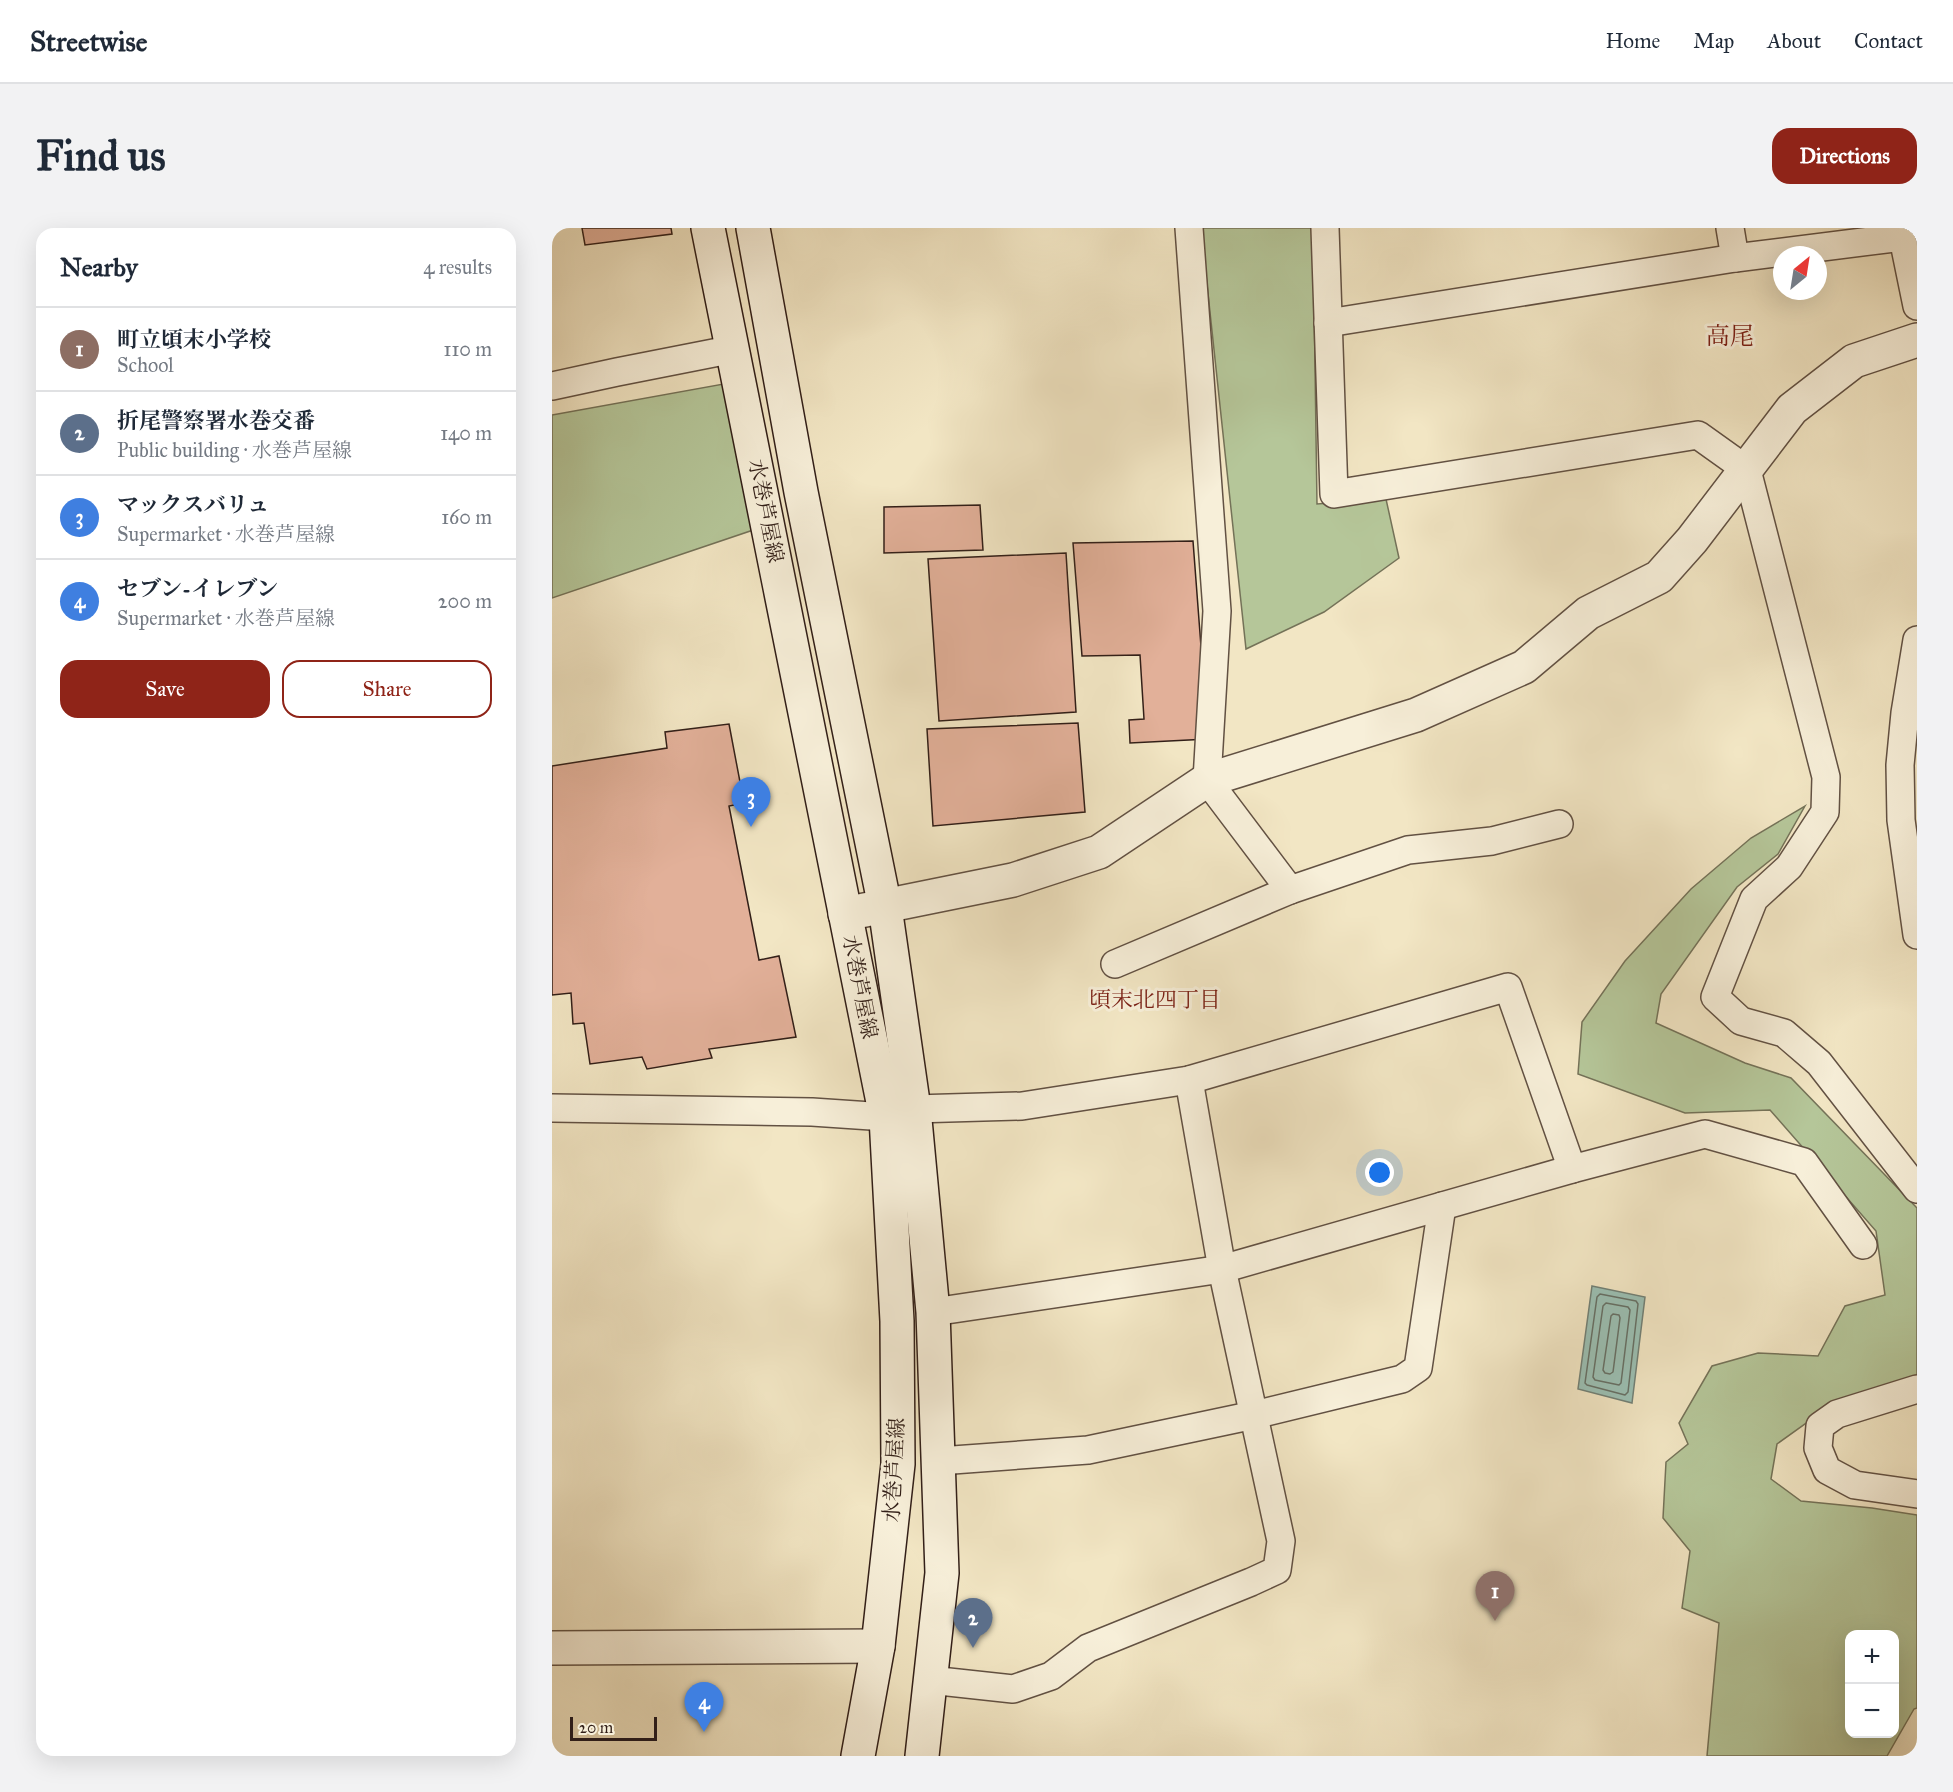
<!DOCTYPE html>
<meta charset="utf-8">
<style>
:root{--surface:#fff;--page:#f2f2f3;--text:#1f2937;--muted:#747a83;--line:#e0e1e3;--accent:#8f2418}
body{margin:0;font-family:"IM FELL Great Primer","Noto Serif JP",serif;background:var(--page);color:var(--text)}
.controls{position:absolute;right:18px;bottom:18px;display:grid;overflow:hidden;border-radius:12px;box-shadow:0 6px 24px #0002}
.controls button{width:54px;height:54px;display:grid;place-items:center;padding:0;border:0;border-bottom:2px solid var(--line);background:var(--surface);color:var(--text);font:30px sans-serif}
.compass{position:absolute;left:1221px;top:18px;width:54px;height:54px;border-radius:50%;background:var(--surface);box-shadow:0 6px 24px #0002;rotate:30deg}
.scale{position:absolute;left:18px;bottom:15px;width:87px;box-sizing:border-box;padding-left:6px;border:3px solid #321f18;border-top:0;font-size:16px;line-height:21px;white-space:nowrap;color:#321f18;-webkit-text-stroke:4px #f7efd9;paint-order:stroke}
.you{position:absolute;left:828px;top:945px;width:21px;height:21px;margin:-15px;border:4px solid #fff;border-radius:50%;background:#1a73e8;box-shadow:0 0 0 9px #1a73e833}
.badge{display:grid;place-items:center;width:39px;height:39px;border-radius:50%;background:var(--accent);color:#fff;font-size:20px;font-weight:700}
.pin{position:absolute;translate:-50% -50px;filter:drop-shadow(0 2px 3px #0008)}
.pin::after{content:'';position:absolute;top:32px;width:21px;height:18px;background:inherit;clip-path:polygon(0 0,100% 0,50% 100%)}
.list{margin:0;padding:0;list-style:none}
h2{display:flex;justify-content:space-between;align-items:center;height:78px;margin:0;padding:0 24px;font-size:26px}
h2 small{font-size:20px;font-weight:400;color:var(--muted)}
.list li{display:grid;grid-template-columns:39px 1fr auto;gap:18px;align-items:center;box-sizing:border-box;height:84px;padding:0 24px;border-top:2px solid var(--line)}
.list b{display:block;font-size:22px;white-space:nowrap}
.list p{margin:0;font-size:20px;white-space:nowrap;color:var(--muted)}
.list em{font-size:20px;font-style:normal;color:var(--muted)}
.actions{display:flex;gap:12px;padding:18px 24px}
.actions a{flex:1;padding:14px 0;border:2px solid var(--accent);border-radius:18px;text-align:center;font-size:21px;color:var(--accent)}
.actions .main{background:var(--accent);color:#fff}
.map{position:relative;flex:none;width:1365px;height:1528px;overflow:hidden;border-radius:18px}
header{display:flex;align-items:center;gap:36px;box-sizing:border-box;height:84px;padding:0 30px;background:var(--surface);border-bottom:2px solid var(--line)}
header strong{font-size:28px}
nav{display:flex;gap:33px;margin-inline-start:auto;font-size:21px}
.intro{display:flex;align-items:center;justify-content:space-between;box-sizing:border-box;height:144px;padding:0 36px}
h1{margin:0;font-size:42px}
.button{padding:15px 27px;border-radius:18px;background:var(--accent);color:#fff;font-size:21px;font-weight:700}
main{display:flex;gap:36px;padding:0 36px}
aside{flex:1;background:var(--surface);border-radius:18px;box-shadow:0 6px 24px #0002}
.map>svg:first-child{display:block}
</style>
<header>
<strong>Streetwise</strong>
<nav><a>Home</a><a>Map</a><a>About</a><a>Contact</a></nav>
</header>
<div class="intro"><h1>Find us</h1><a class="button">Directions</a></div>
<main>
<aside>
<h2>Nearby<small>4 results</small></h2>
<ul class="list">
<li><span class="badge" style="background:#8d6e63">1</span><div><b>町立頃末小学校</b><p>School</p></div><em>110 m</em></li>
<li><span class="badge" style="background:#5c6f8a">2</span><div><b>折尾警察署水巻交番</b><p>Public building · 水巻芦屋線</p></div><em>140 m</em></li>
<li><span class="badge" style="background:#3f7fe0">3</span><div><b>マックスバリュ</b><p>Supermarket · 水巻芦屋線</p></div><em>160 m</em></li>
<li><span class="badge" style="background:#3f7fe0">4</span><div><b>セブン-イレブン</b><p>Supermarket · 水巻芦屋線</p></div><em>200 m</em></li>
</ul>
<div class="actions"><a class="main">Save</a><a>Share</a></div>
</aside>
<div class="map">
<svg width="1365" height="1528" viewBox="0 0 1365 1528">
<rect width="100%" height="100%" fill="#f2e6c4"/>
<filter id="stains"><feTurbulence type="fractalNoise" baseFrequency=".00333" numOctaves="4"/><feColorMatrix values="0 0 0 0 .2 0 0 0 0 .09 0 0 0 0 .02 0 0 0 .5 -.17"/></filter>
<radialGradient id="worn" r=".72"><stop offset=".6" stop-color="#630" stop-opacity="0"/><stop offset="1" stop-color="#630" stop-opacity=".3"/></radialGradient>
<g fill="#b5c699" stroke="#747258" stroke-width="1.5" fill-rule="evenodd">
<polygon points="649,0 761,0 765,276 834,271 847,330 772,384 694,421"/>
<polygon points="188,153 213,298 0,370 0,187"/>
<path d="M 1253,578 L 1226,626 L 1185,659 L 1109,766 L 1104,795 L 1193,835 L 1239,850 L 1365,980 L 1365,1151 L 1288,1171 L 1225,1216 L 1219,1251 L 1249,1273 L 1320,1280 L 1365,1287 L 1365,1480 L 1362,1481 L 1335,1528 L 1155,1528 L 1167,1395 L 1130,1380 L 1138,1323 L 1111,1290 L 1114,1234 L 1136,1216 L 1127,1195 L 1160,1138 L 1206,1125 L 1266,1128 L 1293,1078 L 1333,1067 L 1324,1003 L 1218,882 L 1133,885 L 1026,846 L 1030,794 L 1073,733 L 1139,661 L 1199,610 ZM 1298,1406 L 1342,1406 L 1342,1506 L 1298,1506 Z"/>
</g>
<polygon fill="#9bc0b4" stroke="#718076" stroke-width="1.5" points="1040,1058 1093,1069 1080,1175 1026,1161"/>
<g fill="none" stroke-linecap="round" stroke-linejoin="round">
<g stroke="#667066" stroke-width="1.5">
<polygon points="1048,1066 1084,1073 1086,1076 1076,1164 1073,1167 1035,1157 1033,1155 1045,1069"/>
<polygon points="1054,1075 1076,1079 1078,1082 1069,1155 1067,1157 1043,1152 1041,1149 1051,1078"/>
<polygon points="1061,1086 1067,1087 1068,1090 1061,1144 1058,1146 1053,1145 1051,1142 1059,1088"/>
</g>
</g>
<g fill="#e2b099" stroke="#321f18" stroke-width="1.5">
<polygon points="30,0 119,0 120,6 33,17"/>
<polygon points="428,277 431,322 332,325 332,279"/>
<polygon points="641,313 656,511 578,515 577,492 592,491 588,427 530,428 521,315"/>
<polygon points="514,325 524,484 387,493 376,331"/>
<polygon points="526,495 533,584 381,598 375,501"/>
<polygon points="177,496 192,575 177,578 207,732 227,728 244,809 157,821 160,830 95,841 90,829 38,836 32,795 21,796 19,765 0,767 0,538 115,520 113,504"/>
</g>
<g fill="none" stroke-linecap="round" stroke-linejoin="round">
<defs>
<g id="minor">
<polyline points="637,0 665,383 655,552 738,662 856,622 940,613 1007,596"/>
<polyline points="773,0 782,266 1146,207 1195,242 1274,549 1273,584 1237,639 1202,671 1163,769 1189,793 1232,805 1267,835 1365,961"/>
<polyline points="1178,0 1183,30"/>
<polyline points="1349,0 1365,78"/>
<polyline points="776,95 1183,30 1350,9"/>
<polyline points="0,158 65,144 182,121"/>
<polyline points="1365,412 1353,485 1348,537 1349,592 1365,707"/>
<polyline points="563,736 738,662"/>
<polyline points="0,880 260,884 334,889 362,881 470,878 637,852 956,759 1020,941 1153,906 1252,934 1311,1017"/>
<polyline points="381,1084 670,1041 1020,941"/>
<polyline points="1365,1161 1285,1186 1268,1198 1266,1220 1275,1242 1303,1257 1365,1266"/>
<polyline points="387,1233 536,1222 702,1187 850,1151 866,1140 890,978"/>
<polyline points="378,1452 461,1461 499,1448 536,1420 699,1354 725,1342 729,1313 670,1041 637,852"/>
</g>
<g id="tertiary">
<polyline points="293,686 461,652 547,624 655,552 864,487 972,439 1036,385 1107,349 1140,312 1240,181 1302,133 1365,112"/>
<polyline points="0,1420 326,1418"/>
</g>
<g id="secondary">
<polyline points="156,0 334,889 345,1093 346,1236 326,1418 306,1528"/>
<polyline points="201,0 249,264 333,679 362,881 381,1084 390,1345 370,1528"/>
</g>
</defs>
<use href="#minor" stroke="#625143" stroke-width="30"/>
<use href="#tertiary" stroke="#625143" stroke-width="36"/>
<use href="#secondary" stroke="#321f18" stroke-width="36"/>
<use href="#minor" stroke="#f7efd9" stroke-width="27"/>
<use href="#tertiary" stroke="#f7efd9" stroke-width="33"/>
<use href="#secondary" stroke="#f7efd9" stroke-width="33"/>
</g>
<g text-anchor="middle" stroke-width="6" stroke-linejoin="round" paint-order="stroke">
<g font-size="21" fill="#321f18" stroke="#f7efd9">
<text transform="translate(214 283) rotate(79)" y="7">水巻芦屋線</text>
<text transform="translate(308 759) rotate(79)" y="7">水巻芦屋線</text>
<text transform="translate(342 1242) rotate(-87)" y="7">水巻芦屋線</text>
</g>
<g font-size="22" fill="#7a1f14" stroke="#f7efd9">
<text x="603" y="779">頃末北四丁目</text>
</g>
<g font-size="24" fill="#7a1f14" stroke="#f7efd9">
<text x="1178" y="116">高尾</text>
</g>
</g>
<rect width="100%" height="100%" filter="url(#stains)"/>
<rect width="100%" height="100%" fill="url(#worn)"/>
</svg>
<div class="controls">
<button>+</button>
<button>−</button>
</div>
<svg class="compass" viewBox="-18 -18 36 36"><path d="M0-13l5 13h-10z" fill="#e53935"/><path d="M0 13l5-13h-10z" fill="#747a83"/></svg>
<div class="scale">20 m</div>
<div class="you"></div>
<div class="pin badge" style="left:943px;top:1393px;background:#8d6e63">1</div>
<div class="pin badge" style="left:421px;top:1420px;background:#5c6f8a">2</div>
<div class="pin badge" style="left:199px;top:599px;background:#3f7fe0">3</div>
<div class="pin badge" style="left:152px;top:1504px;background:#3f7fe0">4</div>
</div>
</main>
